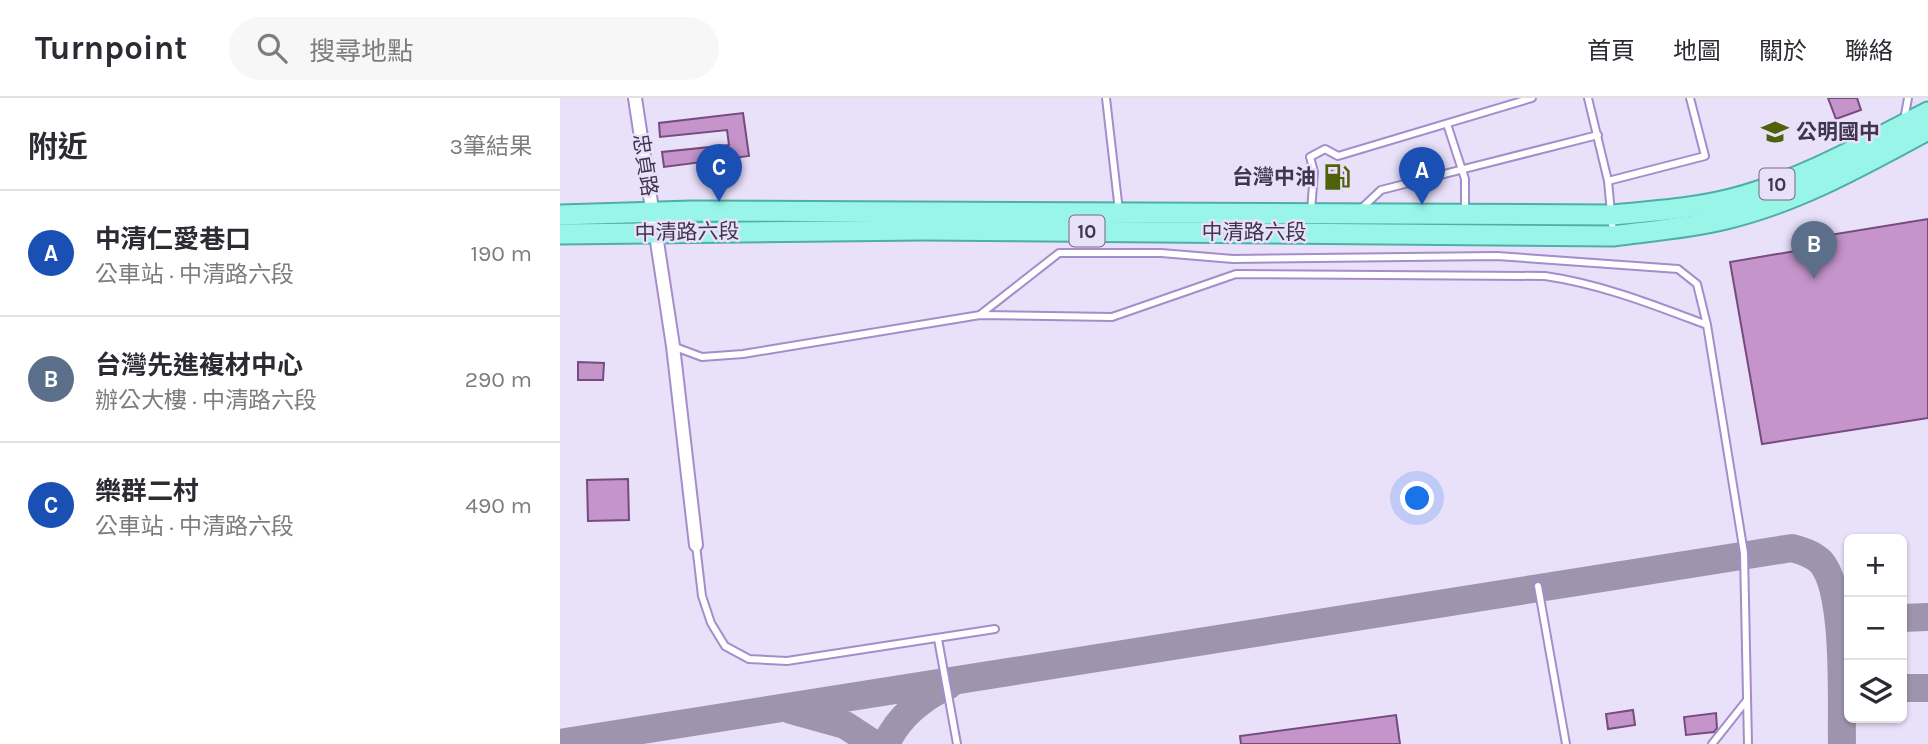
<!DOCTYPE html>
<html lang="zh-TW">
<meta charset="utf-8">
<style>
:root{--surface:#fff;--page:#f7f7f7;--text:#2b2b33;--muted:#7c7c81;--line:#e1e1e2;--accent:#1a73e8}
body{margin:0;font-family:Karla,"Noto Sans TC",sans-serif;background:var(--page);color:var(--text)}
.controls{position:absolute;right:21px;bottom:21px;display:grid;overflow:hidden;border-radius:10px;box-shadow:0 2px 5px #0004}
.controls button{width:63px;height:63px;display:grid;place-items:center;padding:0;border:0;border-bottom:2px solid var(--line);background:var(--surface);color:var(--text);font:35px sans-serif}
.you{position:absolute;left:858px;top:401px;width:24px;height:24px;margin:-18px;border:5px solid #fff;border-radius:50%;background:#1a73e8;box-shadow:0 0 0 10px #1a73e833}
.badge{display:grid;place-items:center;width:46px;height:46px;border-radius:50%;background:var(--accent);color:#fff;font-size:23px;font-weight:700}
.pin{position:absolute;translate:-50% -58px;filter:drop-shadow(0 2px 4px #0008)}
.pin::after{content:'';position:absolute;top:37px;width:24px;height:21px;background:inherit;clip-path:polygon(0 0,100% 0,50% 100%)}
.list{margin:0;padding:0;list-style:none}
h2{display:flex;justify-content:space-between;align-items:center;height:91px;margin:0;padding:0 28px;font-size:30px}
h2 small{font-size:23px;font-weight:400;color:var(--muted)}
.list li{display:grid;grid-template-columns:46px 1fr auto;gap:21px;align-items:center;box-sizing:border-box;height:126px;padding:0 28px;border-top:2px solid var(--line)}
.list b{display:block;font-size:26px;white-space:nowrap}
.list p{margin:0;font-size:23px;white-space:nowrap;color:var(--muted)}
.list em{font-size:23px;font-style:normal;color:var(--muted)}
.icon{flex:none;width:38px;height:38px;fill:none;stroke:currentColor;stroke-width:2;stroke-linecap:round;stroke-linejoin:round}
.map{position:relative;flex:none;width:1368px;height:646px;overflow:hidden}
header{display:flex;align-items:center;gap:42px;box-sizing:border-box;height:98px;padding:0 35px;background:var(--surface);border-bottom:2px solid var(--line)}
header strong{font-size:33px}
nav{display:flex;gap:38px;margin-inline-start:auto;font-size:24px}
.search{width:490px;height:63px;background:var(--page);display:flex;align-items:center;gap:18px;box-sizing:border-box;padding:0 24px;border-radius:38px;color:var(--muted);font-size:26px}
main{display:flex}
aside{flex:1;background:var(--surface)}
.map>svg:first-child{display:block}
</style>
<header>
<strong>Turnpoint</strong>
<div class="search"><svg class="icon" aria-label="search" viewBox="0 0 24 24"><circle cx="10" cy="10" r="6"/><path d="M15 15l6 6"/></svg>搜尋地點</div>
<nav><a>首頁</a><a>地圖</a><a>關於</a><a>聯絡</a></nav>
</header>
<main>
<aside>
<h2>附近<small>3筆結果</small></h2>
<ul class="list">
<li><span class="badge" style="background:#1a4fb4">A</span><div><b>中清仁愛巷口</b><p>公車站 · 中清路六段</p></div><em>190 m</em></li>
<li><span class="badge" style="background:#5c6f8a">B</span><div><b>台灣先進複材中心</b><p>辦公大樓 · 中清路六段</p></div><em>290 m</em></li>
<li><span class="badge" style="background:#1a4fb4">C</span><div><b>樂群二村</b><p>公車站 · 中清路六段</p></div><em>490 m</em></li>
</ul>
</aside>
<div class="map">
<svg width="1368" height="646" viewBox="0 0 1368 646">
<rect width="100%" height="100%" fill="#e9e0fa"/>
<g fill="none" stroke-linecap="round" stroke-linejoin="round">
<g stroke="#9e94ae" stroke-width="28">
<polyline points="1342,520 1368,519"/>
<polyline points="1342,590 1368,590"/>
<polyline points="231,612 285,627 314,646"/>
<path d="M 0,645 L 1232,450 C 1243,453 1253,456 1261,464 C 1287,494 1281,605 1282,646"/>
<path d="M 326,646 C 338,619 363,599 389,587"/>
</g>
</g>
<g fill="#c494cb" stroke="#764b7d" stroke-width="2">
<polygon points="1268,0 1297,0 1301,12 1276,21"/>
<polygon points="183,15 189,58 104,69 102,54 169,47 167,32 100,39 99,25"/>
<polygon points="772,66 784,67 782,93 770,92"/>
<polygon points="1368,121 1368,320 1202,346 1170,164 1247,151 1245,141"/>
<polygon points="18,264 44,265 43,282 18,282"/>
<polygon points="68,381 69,422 28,423 27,382"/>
<polygon points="1073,612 1075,627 1048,631 1046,616"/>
<polygon points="1156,615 1157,630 1154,634 1126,637 1124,619"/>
<polygon points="836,617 840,646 681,646 680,638"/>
</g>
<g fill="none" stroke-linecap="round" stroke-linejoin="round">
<defs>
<g id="service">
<polyline points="546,0 559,113"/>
<polyline points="1028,0 1048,83 1053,136"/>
<polyline points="1344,22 1348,0"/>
<polyline points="887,26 905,81 905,114"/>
<polyline points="1048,83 1145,58 1130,0"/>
<polyline points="802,110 821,92 1038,37"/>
<polyline points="751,113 754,74 750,59 765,51 778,58 972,0"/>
<polyline points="421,216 499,155 601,155 673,161 937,158 1118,171 1137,186 1147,227"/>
<path d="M 115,249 L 142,259 L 183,256 L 420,217 L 552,219 L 676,176 L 985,178 C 1041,186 1094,207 1147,227 L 1184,455 L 1188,646"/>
<polyline points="136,447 142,498 151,525 165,548 189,561 227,563 435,531"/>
<polyline points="978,488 1006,646"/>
<polyline points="378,541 397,646"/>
<polyline points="1152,646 1187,602"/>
</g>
<polyline id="minor" points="75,0 113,248 136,447"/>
<g id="primary">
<path d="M 0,117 L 131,113 L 1053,117 C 1092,113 1132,111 1171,101 C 1240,83 1305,46 1368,14"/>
<path d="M 0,136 L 363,132 L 1053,138 C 1091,133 1129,130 1166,121 C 1238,104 1303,67 1368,32"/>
</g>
</defs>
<use href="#service" stroke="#a58dcb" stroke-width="10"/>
<use href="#minor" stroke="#a58dcb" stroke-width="16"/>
<use href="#primary" stroke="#4eaea9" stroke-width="23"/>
<use href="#service" stroke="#fff" stroke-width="6"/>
<use href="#minor" stroke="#fff" stroke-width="12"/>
<use href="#primary" stroke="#9af5e9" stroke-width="19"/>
</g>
<defs>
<symbol id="school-bare" viewBox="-9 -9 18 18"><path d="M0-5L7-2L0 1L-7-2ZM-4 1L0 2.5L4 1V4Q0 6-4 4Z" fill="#4f620a" stroke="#e9e0fa" stroke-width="2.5" paint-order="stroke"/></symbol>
<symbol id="fuel-bare" viewBox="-9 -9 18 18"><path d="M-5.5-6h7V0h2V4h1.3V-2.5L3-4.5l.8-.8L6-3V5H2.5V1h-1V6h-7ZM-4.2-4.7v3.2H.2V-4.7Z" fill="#4f620a" stroke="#e9e0fa" stroke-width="2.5" paint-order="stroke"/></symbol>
</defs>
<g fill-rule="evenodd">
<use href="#school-bare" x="1196" y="15" width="38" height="38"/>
<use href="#fuel-bare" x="758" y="60" width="38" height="38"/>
</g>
<g text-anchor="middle" stroke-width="5" stroke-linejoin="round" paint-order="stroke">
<g fill="#e9e0fa" stroke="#726882" stroke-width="2">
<rect x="1199.5" y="70.5" width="35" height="31" rx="5"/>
<rect x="509.5" y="117.5" width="35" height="31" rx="5"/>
</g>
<g font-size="19" font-weight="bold" fill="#3f354f">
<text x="1217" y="93">10</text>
<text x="527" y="140">10</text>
</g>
<g font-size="21" font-weight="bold" fill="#3f354f" stroke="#e9e0fa" text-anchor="start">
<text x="1236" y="41">公明國中</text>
<text x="756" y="86" text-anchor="end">台灣中油</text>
</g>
<g font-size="21" fill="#3f354f" stroke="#e9e0fa">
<text transform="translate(85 67) rotate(81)" y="7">忠貞路</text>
<text transform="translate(127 134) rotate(-1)" y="7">中清路六段</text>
<text x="694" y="141">中清路六段</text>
</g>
</g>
</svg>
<div class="controls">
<button>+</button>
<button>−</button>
<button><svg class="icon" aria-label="layers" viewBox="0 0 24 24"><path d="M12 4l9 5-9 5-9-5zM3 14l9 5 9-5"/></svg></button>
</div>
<div class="you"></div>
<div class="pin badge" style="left:862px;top:107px;background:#1a4fb4">A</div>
<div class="pin badge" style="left:1254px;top:181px;background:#5c6f8a">B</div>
<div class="pin badge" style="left:159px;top:104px;background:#1a4fb4">C</div>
</div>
</main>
